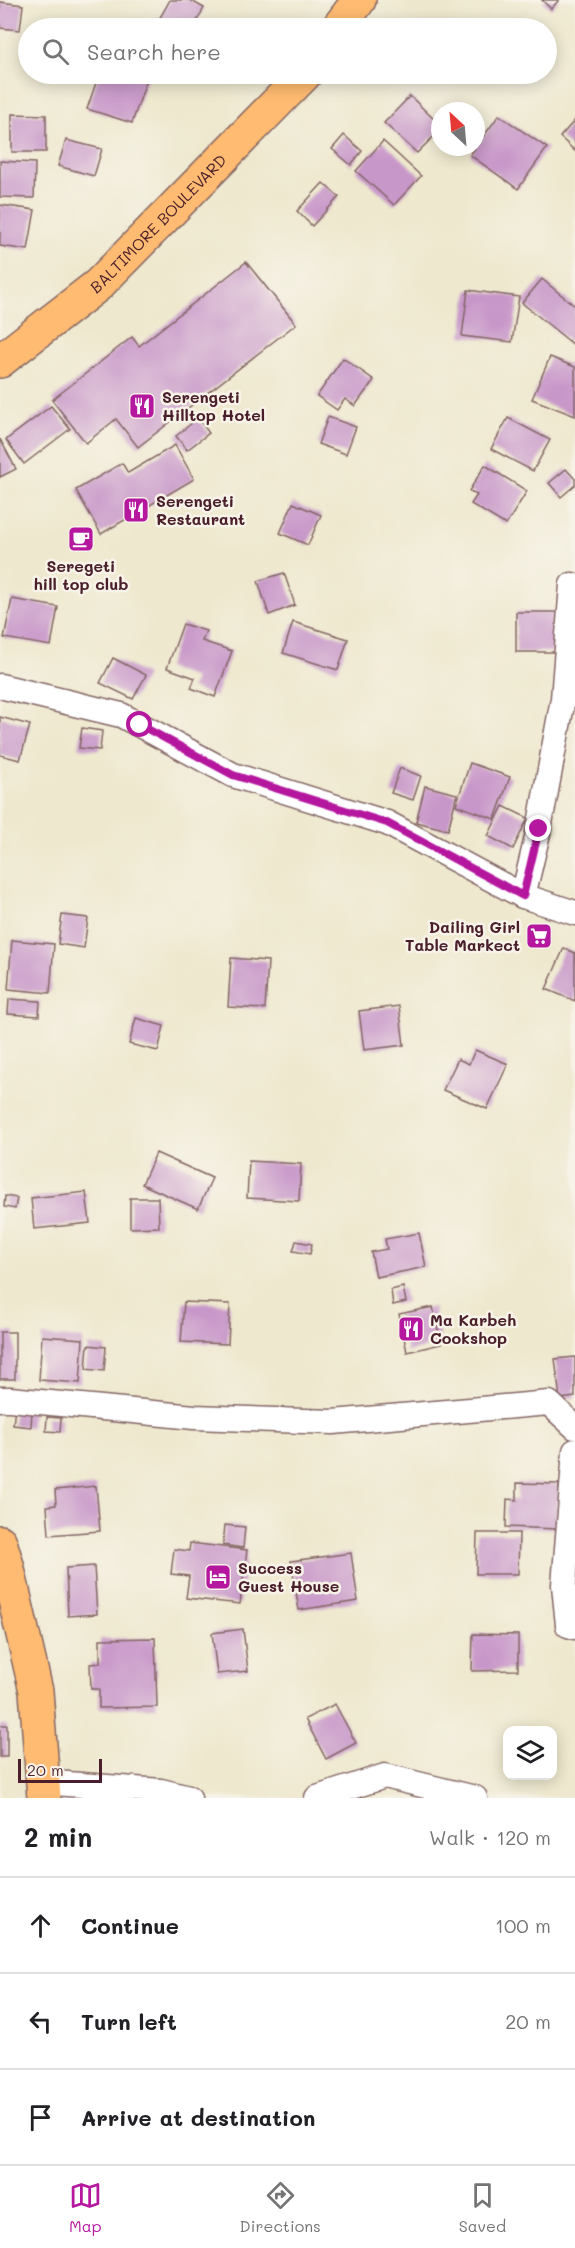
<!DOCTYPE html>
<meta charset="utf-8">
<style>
:root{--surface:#fff;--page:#f2f2f2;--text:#202124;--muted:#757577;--line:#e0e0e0;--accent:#b5179e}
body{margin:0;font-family:Mali,sans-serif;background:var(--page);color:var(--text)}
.controls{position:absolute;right:18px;bottom:18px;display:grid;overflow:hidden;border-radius:12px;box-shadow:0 3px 15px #0003}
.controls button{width:54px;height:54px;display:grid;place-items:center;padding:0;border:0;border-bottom:2px solid var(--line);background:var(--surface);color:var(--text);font:30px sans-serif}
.compass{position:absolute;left:431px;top:102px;width:54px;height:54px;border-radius:50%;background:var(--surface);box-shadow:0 3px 15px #0003;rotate:334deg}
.scale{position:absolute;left:18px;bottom:15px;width:84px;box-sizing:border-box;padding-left:6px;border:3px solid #4a1f2b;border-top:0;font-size:16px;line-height:21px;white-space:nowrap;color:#4a1f2b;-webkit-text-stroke:4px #f7f3e8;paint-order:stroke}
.stop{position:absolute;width:18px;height:18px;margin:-14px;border:4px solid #b5179e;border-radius:50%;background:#fff}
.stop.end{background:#b5179e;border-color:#fff;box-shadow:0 2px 6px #0008}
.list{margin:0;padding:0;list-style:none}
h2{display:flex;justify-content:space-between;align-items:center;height:78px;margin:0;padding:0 24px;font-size:26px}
h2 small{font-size:20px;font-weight:400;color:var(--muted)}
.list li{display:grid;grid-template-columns:39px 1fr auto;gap:18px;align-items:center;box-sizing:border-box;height:96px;padding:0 24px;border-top:2px solid var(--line)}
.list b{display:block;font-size:22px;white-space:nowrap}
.list em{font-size:20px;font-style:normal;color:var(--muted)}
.icon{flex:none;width:33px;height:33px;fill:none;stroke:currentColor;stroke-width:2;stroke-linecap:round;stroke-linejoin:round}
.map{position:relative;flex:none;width:575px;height:1798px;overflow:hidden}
.search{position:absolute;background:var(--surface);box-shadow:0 3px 15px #0003;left:18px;right:18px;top:18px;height:66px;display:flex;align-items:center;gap:15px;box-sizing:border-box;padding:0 21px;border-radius:33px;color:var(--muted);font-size:22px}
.sheet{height:366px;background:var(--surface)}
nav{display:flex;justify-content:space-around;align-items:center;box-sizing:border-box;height:84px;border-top:2px solid var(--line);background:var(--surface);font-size:16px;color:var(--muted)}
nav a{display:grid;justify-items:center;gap:3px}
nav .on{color:var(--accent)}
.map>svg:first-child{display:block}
</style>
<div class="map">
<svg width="575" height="1798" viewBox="0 0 575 1798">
<rect width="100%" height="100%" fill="#f7f3e8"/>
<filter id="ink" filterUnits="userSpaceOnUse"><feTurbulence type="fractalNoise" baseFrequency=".0167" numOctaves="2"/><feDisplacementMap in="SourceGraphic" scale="12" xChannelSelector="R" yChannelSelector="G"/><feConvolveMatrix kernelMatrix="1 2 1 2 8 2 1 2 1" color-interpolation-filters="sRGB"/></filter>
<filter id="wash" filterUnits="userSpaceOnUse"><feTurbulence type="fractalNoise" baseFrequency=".008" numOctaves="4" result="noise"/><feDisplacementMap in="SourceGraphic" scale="24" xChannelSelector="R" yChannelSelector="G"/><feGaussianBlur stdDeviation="1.35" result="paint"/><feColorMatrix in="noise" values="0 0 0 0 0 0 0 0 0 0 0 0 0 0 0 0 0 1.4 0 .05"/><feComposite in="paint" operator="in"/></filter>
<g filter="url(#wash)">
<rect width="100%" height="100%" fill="#eee8ce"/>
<g id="blocks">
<g fill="#c897c9">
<polygon points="170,0 190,0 204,8 193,28 162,28 156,25"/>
<polygon points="542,0 559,0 551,9"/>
<polygon points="0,2 23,5 20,30 0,28"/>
<polygon points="99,74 140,74 148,76 132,123 87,109"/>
<polygon points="410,96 440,125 440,130 417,153 384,123"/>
<polygon points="12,114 46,115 46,152 12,152"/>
<polygon points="499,115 547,148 518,189 470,155"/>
<polygon points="575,120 575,151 560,137"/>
<polygon points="344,135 362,151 351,165 332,149"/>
<polygon points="66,140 102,149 94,176 58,166"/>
<polygon points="383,141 421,176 394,205 356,171"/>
<polygon points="0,161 35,163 34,198 0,197"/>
<polygon points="323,183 339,197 312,226 297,211"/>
<polygon points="0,205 35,210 28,250 0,246"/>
<polygon points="246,262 296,324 138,447 116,419 86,443 52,400 132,337 139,346"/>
<polygon points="542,279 575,306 575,346 522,303"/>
<polygon points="468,290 519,297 512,342 462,336"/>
<polygon points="550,357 575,367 575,416 532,399"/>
<polygon points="343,358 374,380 355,406 345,399 337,410 317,396"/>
<polygon points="51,406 70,429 24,464 6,440"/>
<polygon points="328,417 356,427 346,454 318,444"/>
<polygon points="198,418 209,433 187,450 176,436"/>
<polygon points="508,418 550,440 533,471 491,449"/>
<polygon points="0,439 16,469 0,477"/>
<polygon points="175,445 194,479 101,534 76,490 122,463 128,473"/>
<polygon points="485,465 527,491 506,525 471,504 477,495 469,491"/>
<polygon points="566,469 575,479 575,485 561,497 549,483"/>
<polygon points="293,503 321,515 308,545 280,533"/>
<polygon points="284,573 295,605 269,615 258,581"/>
<polygon points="12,599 58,607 51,646 4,638"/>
<polygon points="516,612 562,612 561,652 516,652"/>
<polygon points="293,622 348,639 338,670 283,653"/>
<polygon points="183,624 206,631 202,641 232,651 215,697 191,688 195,678 167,668"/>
<polygon points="113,658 146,675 133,699 100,683"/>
<polygon points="0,717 30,725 20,760 0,755"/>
<polygon points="82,728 102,731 100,750 79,748"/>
<polygon points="470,763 510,777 495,819 456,805"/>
<polygon points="400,768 421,776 413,800 391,793"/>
<polygon points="425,786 457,794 448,830 416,822"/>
<polygon points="503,806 528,818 513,849 488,836"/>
<polygon points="62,915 88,918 84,948 58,944"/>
<polygon points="12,940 54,944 50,993 8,989"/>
<polygon points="564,948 575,953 575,1001 546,989"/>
<polygon points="231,958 268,961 265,1009 228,1007"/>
<polygon points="9,999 40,1001 39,1016 8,1014"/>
<polygon points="399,1006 404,1045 364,1050 359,1011"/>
<polygon points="136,1018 164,1026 158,1051 129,1044"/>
<polygon points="475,1050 508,1064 487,1109 443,1090 458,1059 469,1064"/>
<polygon points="156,1153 212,1178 198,1209 142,1184"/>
<polygon points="249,1161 301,1164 299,1201 247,1198"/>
<polygon points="86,1192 90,1223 34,1229 31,1198"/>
<polygon points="5,1196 17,1198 15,1209 4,1207"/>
<polygon points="130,1198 158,1198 159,1227 130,1228"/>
<polygon points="419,1233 426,1267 376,1277 371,1252 387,1249 385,1239"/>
<polygon points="296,1241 312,1244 310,1254 293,1251"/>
<polygon points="403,1287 406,1302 393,1305 391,1290"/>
<polygon points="184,1302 230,1304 228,1344 181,1342"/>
<polygon points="433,1307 441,1344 407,1352 399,1314"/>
<rect x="0" y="1332" width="15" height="47"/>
<polygon points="42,1336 83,1339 80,1383 39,1380"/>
<polygon points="88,1345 106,1347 104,1371 86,1369"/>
<polygon points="575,1357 575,1397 560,1399 555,1359"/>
<polygon points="15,1408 32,1410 31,1427 13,1425"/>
<polygon points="47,1417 61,1418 60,1432 46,1431"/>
<polygon points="517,1483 559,1484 558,1529 506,1527 507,1499 517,1500"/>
<polygon points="96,1486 100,1531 49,1535 47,1506 56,1505 55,1490"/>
<polygon points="225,1525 245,1527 243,1548 223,1545"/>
<polygon points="477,1533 519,1533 518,1574 476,1574"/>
<polygon points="190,1543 247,1550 240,1604 186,1598 189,1576 171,1574 174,1549 189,1551"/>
<polygon points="351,1553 358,1601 299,1610 291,1561"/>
<polygon points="94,1566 97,1614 68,1616 66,1568"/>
<polygon points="243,1629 248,1671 217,1674 212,1633"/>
<polygon points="473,1634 518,1635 518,1670 472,1671"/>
<polygon points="155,1638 157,1707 99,1708 99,1689 91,1689 90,1664 100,1663 100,1639"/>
<polygon points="335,1704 356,1743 326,1759 305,1719"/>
<rect x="0" y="1725" width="7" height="32"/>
</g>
</g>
</g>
<g filter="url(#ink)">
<use href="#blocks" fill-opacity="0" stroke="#836564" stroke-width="1.5"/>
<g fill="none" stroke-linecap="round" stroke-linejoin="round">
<defs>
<g id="minor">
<polyline points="0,686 121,715 233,775 387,823 523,896 575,913"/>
<polyline points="523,896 539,829 563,699 572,585"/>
<polyline points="0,1399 10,1399 194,1417 333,1422 549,1403 575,1427"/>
<polyline points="575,1451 564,1585 568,1625 575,1627"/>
<polyline points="41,1782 161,1791 189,1798"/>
<polyline points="317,1798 385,1776 475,1798"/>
</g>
<polyline id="primary" points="0,1542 7,1565 36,1691 44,1798"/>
<g id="trunk">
<polyline points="338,28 359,0"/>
<path id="s1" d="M 0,361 L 98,285 L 305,74"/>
</g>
</defs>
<use href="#minor" stroke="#836564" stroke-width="27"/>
<use href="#primary" stroke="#836564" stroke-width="36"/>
<use href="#trunk" stroke="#836564" stroke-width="36"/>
<use href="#minor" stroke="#fff" stroke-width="24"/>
<use href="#primary" stroke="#febb71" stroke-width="33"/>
<use href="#trunk" stroke="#febb71" stroke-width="33"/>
</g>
</g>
<g fill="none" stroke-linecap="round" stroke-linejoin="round" filter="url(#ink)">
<polyline stroke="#b5179e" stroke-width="8" points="140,725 233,775 387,823 523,896 539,829"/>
</g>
<defs>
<symbol id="restaurant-square" viewBox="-11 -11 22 22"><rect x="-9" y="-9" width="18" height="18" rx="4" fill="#b5179e" stroke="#f7f3e8"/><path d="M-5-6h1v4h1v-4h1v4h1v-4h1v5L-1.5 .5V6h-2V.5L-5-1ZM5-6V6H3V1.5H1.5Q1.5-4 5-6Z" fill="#fff"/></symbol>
<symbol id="cafe-square" viewBox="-11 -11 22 22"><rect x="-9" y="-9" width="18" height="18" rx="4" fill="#b5179e" stroke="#f7f3e8"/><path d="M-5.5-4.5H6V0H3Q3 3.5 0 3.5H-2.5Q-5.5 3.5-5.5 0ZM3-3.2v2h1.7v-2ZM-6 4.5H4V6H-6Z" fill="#fff"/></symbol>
<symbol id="supermarket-square" viewBox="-11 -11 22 22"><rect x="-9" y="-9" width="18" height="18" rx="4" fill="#b5179e" stroke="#f7f3e8"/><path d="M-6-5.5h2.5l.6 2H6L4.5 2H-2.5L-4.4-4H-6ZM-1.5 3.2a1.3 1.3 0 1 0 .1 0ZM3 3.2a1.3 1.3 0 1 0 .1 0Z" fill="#fff"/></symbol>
<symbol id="hotel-square" viewBox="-11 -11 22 22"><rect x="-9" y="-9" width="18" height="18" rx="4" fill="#b5179e" stroke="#f7f3e8"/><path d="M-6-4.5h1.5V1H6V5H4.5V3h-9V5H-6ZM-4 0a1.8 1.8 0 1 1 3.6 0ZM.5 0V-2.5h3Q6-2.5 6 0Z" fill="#fff"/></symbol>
</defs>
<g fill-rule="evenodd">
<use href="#restaurant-square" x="127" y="391" width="30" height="30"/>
<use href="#restaurant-square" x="121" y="495" width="30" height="30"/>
<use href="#cafe-square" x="66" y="524" width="30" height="30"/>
<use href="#supermarket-square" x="524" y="921" width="30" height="30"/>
<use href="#restaurant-square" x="396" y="1314" width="30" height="30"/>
<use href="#hotel-square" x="203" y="1562" width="30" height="30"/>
</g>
<g text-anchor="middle" stroke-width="5" stroke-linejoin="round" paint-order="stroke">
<g font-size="16" fill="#4a1f2b" stroke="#f7f3e8">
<text dy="6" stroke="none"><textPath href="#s1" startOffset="210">BALTIMORE BOULEVARD</textPath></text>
</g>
<g font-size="16" font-weight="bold" fill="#4a1f2b" stroke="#f7f3e8" text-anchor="start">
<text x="162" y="403">Serengeti<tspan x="162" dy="18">Hilltop Hotel</tspan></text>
<text x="156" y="507">Serengeti<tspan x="156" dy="18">Restaurant</tspan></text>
<text x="81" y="572" text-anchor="middle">Seregeti<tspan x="81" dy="18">hill top club</tspan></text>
<text x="520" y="933" text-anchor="end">Dailing Girl<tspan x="520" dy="18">Table Markect</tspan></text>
<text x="430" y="1326">Ma Karbeh<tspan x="430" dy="18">Cookshop</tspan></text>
<text x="238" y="1574">Success<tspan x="238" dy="18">Guest House</tspan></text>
</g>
</g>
</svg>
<div class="controls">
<button><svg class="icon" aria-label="layers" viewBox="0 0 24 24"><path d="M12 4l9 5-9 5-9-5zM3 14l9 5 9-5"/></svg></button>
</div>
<svg class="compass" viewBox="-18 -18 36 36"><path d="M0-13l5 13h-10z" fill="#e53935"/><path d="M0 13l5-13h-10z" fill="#757577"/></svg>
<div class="scale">20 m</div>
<div class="stop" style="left:140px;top:725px"></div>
<div class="stop end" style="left:539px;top:829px"></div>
<div class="search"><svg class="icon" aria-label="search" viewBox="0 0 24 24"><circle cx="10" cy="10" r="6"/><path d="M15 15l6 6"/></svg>Search here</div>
</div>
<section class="sheet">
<h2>2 min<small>Walk · 120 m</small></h2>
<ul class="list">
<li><svg class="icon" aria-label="ahead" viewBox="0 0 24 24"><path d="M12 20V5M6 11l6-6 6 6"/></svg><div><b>Continue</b></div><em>100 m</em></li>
<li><svg class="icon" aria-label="left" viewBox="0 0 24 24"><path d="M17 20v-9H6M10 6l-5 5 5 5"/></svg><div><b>Turn left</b></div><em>20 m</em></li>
<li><svg class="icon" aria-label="arrive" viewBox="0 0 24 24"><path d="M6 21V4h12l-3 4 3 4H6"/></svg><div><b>Arrive at destination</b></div></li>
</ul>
</section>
<nav>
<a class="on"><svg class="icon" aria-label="map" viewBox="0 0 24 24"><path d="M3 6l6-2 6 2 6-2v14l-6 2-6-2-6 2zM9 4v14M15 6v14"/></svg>Map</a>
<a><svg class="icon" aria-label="directions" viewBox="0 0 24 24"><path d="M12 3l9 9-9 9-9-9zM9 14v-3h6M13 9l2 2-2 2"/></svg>Directions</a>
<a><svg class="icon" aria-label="saved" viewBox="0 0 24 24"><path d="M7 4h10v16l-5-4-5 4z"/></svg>Saved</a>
</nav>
